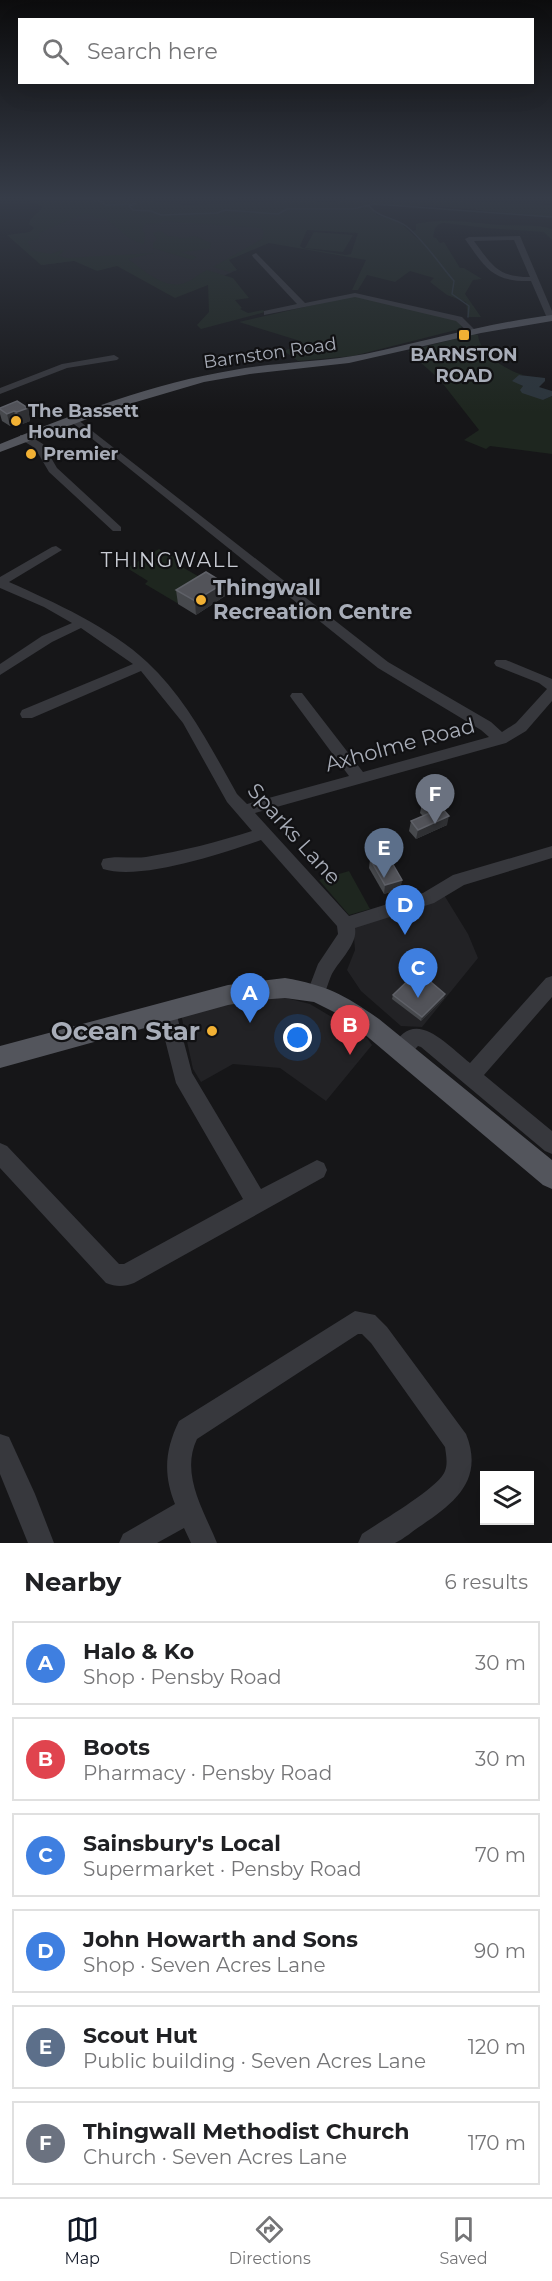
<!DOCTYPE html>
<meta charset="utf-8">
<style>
:root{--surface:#fff;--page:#f6f6f6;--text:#202124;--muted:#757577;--line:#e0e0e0;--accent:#111827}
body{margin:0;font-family:Montserrat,sans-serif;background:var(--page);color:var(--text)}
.controls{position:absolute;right:18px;bottom:18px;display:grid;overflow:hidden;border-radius:0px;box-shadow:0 6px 24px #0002}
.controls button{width:54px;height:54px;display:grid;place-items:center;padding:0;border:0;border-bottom:2px solid var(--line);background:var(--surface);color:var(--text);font:30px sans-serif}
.you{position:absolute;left:298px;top:1038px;width:21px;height:21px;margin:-15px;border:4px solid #fff;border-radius:50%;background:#1a73e8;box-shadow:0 0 0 9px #1a73e833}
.badge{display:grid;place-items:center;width:39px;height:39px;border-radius:50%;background:var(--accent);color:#fff;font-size:20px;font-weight:700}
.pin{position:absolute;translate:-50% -50px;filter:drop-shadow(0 2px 3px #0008)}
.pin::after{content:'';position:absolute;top:32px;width:21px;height:18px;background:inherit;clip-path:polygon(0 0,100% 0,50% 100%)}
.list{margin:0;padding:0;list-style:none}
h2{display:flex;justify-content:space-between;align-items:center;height:78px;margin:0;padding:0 24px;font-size:26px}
h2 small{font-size:20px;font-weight:400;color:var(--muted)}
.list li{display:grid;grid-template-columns:39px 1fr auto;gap:18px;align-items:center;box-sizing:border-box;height:84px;margin:0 12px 12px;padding:0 12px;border:2px solid var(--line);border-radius:0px}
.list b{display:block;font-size:22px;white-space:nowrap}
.list p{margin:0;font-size:20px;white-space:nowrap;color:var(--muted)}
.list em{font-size:20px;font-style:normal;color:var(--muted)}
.icon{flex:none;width:33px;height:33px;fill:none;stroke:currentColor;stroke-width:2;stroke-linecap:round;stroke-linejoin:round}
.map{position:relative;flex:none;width:552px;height:1543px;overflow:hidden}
.search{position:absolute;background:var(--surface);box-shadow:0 6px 24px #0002;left:18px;right:18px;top:18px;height:66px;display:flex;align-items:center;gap:15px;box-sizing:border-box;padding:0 21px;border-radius:0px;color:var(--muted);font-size:22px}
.sheet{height:654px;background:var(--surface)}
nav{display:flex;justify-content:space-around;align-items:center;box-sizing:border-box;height:84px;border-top:2px solid var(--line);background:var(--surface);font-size:16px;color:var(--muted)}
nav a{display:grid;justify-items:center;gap:3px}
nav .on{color:var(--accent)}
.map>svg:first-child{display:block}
</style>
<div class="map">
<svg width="552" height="1543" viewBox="0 0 552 1543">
<rect width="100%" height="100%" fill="#161618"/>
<g fill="#222225">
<polygon points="48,208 271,225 274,232 228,260 237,270 175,297 119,265 79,260 43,265 17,237 40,228"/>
<polygon points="444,895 468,934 478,958 422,1027 401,1026 361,991 347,970 355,950 353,924"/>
<polygon points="263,996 286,998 310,1004 367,1038 372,1045 326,1101 280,1068 233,1064 201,1082 193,1069 181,1014"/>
</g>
<g fill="#1e261f" fill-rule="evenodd">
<path d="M 20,196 L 105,196 L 185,205 L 307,200 C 321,202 337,206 348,196 L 389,201 L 397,196 L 426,196 L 425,198 L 439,200 L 552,205 L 552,217 L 447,207 L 369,205 L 377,215 L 398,221 L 418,239 L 413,231 L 416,230 L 416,224 C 445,217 472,223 501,225 C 519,226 536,224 552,229 L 552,240 L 544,232 L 486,228 L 444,223 C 435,224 435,229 433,237 L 436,238 L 440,243 L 444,242 L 460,268 L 464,268 L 482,279 L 473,280 L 465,294 L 481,317 L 468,317 L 466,302 L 447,295 L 430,282 L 434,278 L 410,271 L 395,282 L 367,275 L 358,290 L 352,290 L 366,260 L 269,243 L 229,260 L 237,270 L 229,272 L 213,267 L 262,239 L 264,232 L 261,228 L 163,221 L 161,223 L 145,224 L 142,230 L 145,233 L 144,244 C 123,239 120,226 107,221 L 107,217 L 97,218 L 86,213 L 39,233 L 40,239 L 27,241 L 31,248 L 29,250 L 51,254 L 62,250 L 64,251 L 58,256 L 67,258 L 154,253 L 128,259 C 144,270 166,292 187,282 C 194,279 200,273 207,270 L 233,278 L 249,298 L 235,300 L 242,308 L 240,309 L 248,313 L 263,310 L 265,312 L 201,329 L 197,325 L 209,312 L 208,285 L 175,298 L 117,266 L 97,271 L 74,261 L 41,265 L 7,235 L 30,232 L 34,228 L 29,224 L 30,220 L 43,207 ZM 307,230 L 358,233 L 351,254 L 346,255 L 303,248 L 300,246 Z"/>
<polygon points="161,231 168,236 179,237 179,239 195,236 211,243 210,249 180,252 197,257 192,260 153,248 153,243 157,239 153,233"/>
<polygon points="314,232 353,235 343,252 305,248"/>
<polygon points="353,296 456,319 462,326 460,329 353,356 298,361 284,351 300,344 297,340 239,322"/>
<path d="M 474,334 L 478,335 C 480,354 506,370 523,375 L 519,375 L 518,383 L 543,400 L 552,396 L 552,454 L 490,446 L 486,449 L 464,440 L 479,430 L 440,380 L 408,351 Z"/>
<polygon points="159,549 181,561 177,564 208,582 177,603 145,584 148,581 127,568"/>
<polygon points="349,871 370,909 349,915 319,880"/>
</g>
<polygon fill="#2c353c" points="519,375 545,378 545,381 539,387 552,391 552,396 543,400 522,393 520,390 523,386 512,381"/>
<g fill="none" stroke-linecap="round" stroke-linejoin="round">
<g stroke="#2c353c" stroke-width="1.5">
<polyline points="70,196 101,201 105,205 136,204 129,206 133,210 151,211 161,215 217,213 225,210 278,214 287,209 353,209 374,204 552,217"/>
<path d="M 369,206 C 379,218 393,217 406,226 C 423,239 440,265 454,281 L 452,294 L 469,306 L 468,317"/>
</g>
<g fill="#37383d" fill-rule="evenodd">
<polygon points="230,196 238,196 232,200 228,200"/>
<path d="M 520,236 L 552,311 L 552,320 L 547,318 L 531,281 C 493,282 486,269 465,239 L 469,237 ZM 514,240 L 530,277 C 497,277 492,265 474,241 Z"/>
<polygon points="256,253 305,303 355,293 462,317 475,330 468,332 456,321 355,297 264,315 264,311 297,304 253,257 252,255"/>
<polygon points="114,355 119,358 117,360 67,368 0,394 0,388 62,364"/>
<path d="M 73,416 L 388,662 L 491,722 L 502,732 L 516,723 L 547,689 L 539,683 L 496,666 L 494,663 L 496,660 L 506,660 L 552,679 L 552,701 L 526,731 L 506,743 L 255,813 L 349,916 L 423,893 L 453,875 L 552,846 L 552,858 L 464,885 L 434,903 L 355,928 C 358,945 338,961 331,976 C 328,983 326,991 322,999 L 316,1001 L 310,999 L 307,993 L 318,964 L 338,934 L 337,926 L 261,840 C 223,853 141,881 103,869 L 101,864 L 103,859 C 116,855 132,859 146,857 C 182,851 218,842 252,831 L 227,802 L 183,723 L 141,671 L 32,718 L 22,718 L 20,714 L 22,710 L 133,664 L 81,628 L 52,642 L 0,675 L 0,664 L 42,636 L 72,623 L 44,607 L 0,588 L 0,577 L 52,547 L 56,546 L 62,550 L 9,582 C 54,602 111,628 147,662 C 186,698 211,748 237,794 L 247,804 L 349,776 L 292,699 L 290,696 L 292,693 L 302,693 L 363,772 L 489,737 L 481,730 L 378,668 L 70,421 L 70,417 Z"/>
<polygon points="20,435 28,435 43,444 57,468 121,527 121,531 113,531 49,472 35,448 20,439"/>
<path d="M 552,976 L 552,997 L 484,1075 L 552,1131 L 552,1154 L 545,1151 L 421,1047 L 418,1046 L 408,1057 L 401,1060 L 394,1057 L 391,1051 C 412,1004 445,1043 470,1063 L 546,978 Z"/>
<path d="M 167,1004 L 174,1006 L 176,1012 L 192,1073 L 261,1189 L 317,1160 L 324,1163 L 327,1170 L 324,1177 L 134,1283 C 124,1287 116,1287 106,1283 L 0,1168 L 0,1143 L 7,1146 L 119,1264 L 124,1264 L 243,1199 L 176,1083 L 158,1012 L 160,1006 Z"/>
<path d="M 355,1311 L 375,1315 L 387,1327 L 466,1434 C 484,1479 456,1502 422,1525 C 414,1530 404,1539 395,1543 C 385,1543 369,1543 358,1543 L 362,1534 C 378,1523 440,1487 445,1471 C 448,1464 446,1454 445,1447 L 371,1343 L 362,1334 L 358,1334 L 197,1439 C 180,1474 204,1511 217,1543 L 191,1543 L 184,1528 L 157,1543 L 119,1543 L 123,1534 L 175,1504 C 163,1474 165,1450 179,1421 Z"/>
<polygon points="0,1434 9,1437 35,1494 54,1543 28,1543 0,1474"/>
</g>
<g fill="#53555c" fill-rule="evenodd">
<path d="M 552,315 L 552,321 L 481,333 L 349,363 L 250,374 L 204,382 L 119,407 L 0,452 L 0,444 C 76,413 153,383 234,370 C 277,362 322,362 365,354 C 428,341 488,323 552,315 Z"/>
<path d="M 285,978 C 326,985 345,995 379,1019 L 552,1160 L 552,1189 L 543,1185 L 363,1033 L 334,1012 L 314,1002 L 285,998 L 258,1000 L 228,1005 L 0,1068 L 0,1046 L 228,985 Z"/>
</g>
</g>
<g fill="#47494d">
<polygon points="0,408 28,408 30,421 20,425 17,423 10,426 2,421 0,414"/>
<polygon points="176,590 225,596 196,615 178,604"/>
<polygon points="422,804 447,825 416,839 409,831 411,821 423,816 420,813"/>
<polygon points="370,859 402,880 400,889 384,894 369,868"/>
<polygon points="393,995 444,998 421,1021 392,999"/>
</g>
<g fill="#2f3033">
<polygon points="28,408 30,421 20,425 17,412"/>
<polygon points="14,411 17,423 10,426 7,414"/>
<polygon points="224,583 225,596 196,615 195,601"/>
<polygon points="449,816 447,825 416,839 418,830"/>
<polygon points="402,880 400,889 384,894 385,885"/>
<polygon points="445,994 444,998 421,1021 422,1017"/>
</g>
<g fill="#525359" stroke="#5f6168" stroke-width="1.5">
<polygon points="17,401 28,408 17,412 14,411 7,414 0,409 0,408"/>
<polygon points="206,572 224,583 195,601 176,590"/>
<polygon points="434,799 449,816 418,830 411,821 430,813 422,804"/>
<polygon points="387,854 402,880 385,885 370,859"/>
<polygon points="418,971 445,994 422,1017 393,995"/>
</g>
<linearGradient id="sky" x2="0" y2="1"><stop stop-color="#0c0c0d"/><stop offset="0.48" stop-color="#363c48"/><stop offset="1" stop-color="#363c48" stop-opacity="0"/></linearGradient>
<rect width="552" height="412" fill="url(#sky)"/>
<g fill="#f2b134" stroke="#111113" stroke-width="2">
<rect x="458" y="329" width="12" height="12" rx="3"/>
<circle cx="16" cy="421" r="6"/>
<circle cx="31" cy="454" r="6"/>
<circle cx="201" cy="600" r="6"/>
<circle cx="212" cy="1031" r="6"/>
</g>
<g text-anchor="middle" stroke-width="4.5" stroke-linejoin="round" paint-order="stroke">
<g font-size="18" fill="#a8adb8" stroke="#111113">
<text transform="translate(270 353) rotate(-8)" y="6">Barnston Road</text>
</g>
<g font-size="18" font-weight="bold" fill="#a8adb8" stroke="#111113" text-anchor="start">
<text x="464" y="361" text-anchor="middle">BARNSTON<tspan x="464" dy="21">ROAD</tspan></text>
<text x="28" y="417">The Bassett<tspan x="28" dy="21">Hound</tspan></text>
<text x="43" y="460">Premier</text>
</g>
<g font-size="20" letter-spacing="1.5" fill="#c9ccd4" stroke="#111113">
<text x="170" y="567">THINGWALL</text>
</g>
<g font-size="21" font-weight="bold" fill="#a8adb8" stroke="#111113" text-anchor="start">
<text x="213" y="595">Thingwall<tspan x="213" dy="24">Recreation Centre</tspan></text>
</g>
<g font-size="21" fill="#a8adb8" stroke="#111113">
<text transform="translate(400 745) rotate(-15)" y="7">Axholme Road</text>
<text transform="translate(294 834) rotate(48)" y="7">Sparks Lane</text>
</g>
<g font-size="26" font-weight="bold" fill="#a8adb8" stroke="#111113" text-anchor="end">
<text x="200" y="1040">Ocean Star</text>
</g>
</g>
</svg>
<div class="controls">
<button><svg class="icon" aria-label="layers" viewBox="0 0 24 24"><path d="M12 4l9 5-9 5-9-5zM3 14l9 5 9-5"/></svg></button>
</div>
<div class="you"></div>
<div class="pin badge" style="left:250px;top:1023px;background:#3f7fe0">A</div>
<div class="pin badge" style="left:350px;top:1055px;background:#e0444e">B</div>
<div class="pin badge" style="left:418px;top:998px;background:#3f7fe0">C</div>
<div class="pin badge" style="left:405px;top:935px;background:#3f7fe0">D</div>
<div class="pin badge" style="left:384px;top:878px;background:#5c6f8a">E</div>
<div class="pin badge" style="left:435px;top:824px;background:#6b7280">F</div>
<div class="search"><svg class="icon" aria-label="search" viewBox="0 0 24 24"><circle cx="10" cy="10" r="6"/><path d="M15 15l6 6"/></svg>Search here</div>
</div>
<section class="sheet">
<h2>Nearby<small>6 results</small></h2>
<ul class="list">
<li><span class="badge" style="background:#3f7fe0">A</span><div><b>Halo &amp; Ko</b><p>Shop · Pensby Road</p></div><em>30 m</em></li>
<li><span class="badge" style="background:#e0444e">B</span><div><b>Boots</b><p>Pharmacy · Pensby Road</p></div><em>30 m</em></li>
<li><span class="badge" style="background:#3f7fe0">C</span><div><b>Sainsbury's Local</b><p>Supermarket · Pensby Road</p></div><em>70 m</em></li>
<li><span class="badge" style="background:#3f7fe0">D</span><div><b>John Howarth and Sons</b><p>Shop · Seven Acres Lane</p></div><em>90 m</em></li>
<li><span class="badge" style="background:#5c6f8a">E</span><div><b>Scout Hut</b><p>Public building · Seven Acres Lane</p></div><em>120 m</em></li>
<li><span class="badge" style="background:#6b7280">F</span><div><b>Thingwall Methodist Church</b><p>Church · Seven Acres Lane</p></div><em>170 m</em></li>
</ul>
</section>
<nav>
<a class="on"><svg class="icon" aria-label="map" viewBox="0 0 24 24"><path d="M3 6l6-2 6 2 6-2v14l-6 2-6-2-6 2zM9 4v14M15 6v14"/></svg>Map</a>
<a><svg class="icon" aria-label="directions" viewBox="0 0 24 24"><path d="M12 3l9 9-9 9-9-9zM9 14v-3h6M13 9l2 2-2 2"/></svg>Directions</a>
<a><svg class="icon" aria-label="saved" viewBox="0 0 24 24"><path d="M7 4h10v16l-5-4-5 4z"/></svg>Saved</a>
</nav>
